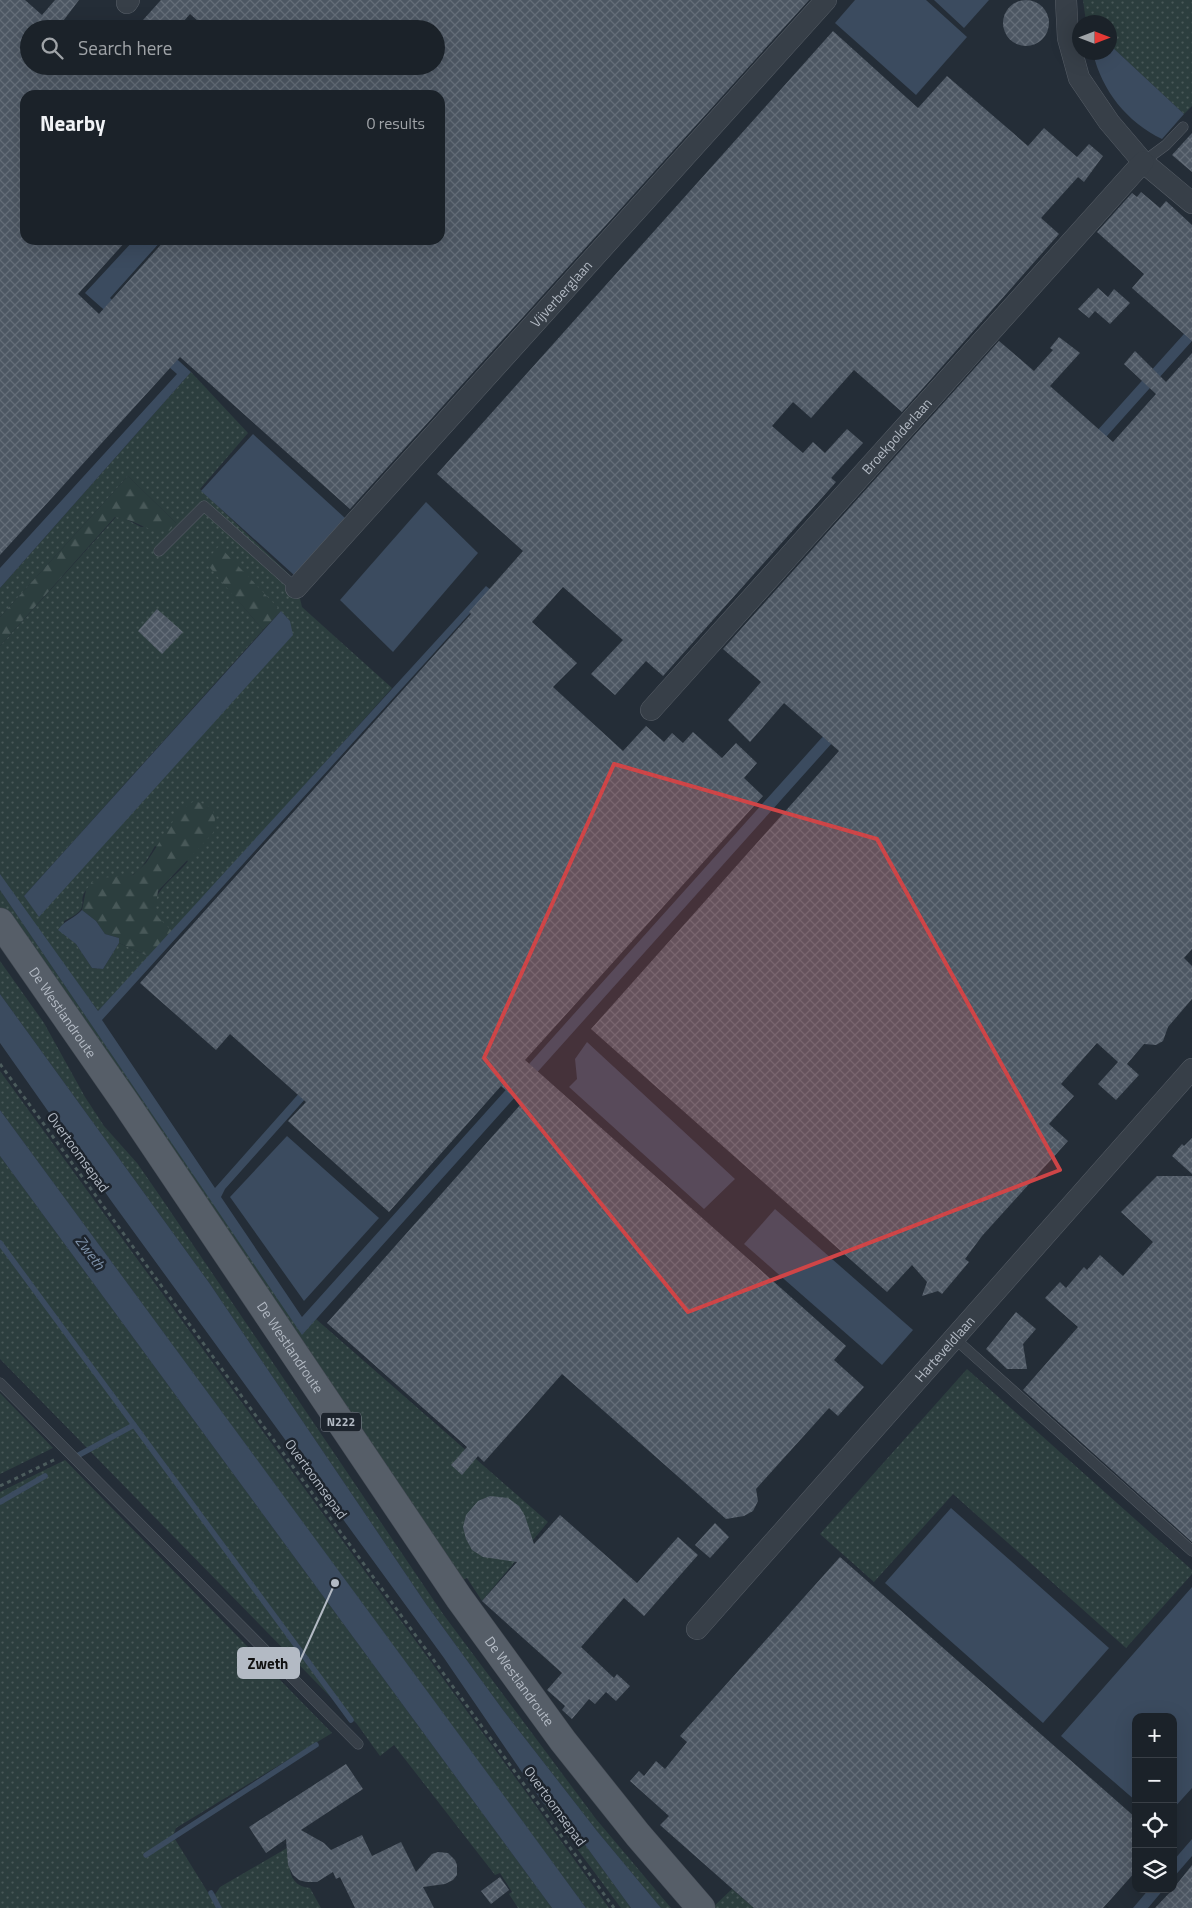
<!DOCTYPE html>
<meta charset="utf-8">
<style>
:root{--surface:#1b2229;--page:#282f35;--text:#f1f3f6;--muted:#a0a4a8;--line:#393f46}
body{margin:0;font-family:"Titillium Web",sans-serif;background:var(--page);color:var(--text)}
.controls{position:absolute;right:15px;bottom:15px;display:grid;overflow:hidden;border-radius:10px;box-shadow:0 5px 20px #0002}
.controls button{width:45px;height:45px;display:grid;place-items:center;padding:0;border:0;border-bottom:1px solid var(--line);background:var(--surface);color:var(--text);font:25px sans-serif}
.compass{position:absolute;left:1072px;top:15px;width:45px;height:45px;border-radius:50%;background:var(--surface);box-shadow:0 5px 20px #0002;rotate:90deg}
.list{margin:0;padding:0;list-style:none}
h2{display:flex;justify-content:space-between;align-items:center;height:65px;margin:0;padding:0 20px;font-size:21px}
h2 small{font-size:16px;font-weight:400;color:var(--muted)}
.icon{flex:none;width:28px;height:28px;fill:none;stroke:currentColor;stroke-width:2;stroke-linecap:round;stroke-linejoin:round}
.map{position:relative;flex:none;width:1192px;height:1908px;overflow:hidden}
.search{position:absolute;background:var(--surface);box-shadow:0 5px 20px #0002;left:20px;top:20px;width:425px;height:55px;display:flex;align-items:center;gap:12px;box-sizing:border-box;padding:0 18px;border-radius:28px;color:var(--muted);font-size:19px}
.panel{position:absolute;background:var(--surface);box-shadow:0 5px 20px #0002;left:20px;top:90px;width:425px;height:155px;border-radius:15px}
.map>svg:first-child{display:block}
</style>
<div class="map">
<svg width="1192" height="1908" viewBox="0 0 1192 1908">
<defs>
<pattern id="grass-dots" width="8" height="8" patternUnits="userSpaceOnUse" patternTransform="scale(1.25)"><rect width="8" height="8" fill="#2c3e3e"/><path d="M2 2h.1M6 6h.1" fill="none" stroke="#485858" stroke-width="1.8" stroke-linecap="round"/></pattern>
<pattern id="forest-firs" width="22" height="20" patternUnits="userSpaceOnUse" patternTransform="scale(1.25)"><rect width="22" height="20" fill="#2c3e3e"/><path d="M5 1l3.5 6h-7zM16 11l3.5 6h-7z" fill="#485858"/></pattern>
<pattern id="building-cross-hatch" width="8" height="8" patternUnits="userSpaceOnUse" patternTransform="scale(1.25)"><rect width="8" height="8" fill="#4d5763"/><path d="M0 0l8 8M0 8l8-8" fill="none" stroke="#646d78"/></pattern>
</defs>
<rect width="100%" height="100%" fill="#242d37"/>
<g fill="url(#grass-dots)" fill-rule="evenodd">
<polygon points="1083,0 1192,0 1192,106 1184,114 1110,45 1110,22 1086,22"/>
<path d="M 191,372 L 248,433 L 200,489 L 296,581 L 302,607 L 392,688 L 173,932 C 168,927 162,923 158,917 C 143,896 178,876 188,861 L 155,846 C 149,856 144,867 134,874 C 120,883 104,870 87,889 C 75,903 94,907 64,921 L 63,933 L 76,944 L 92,968 L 103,969 L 119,943 L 150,957 L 98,1011 L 0,878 L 0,646 L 116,517 L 124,518 L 141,527 L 176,523 L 128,476 L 0,617 L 0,588 ZM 219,547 L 290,621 L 39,916 L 24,896 L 263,630 L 206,562 Z"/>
<polygon points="0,890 302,1334 316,1319 548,1522 482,1601 467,1578 459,1582 0,909"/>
<polygon points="0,961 44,1023 85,1097 104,1126 137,1163 162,1199 443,1614 596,1819 671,1908 661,1908 597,1831 503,1710 426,1604 210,1284 0,994"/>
<polygon points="0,1071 528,1795 609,1908 586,1908 0,1110"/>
<polygon points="0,1156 552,1908 518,1908 509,1894 512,1892 500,1873 495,1875 394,1745 380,1756 357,1724 0,1359"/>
<polygon points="967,1369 1192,1570 1192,1574 1126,1648 953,1494 874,1582 820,1534"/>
<polygon points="0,1393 53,1448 0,1474"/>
<path d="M 65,1460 L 332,1733 L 176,1828 L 173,1836 L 212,1899 L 220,1887 L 287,1848 L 292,1855 C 287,1871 291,1886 310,1888 L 321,1908 L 0,1908 L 0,1492 Z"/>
<polygon points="543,1803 567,1820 631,1908 621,1908"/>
<polygon points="732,1889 754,1908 712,1908"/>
</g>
<g fill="url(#forest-firs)">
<path d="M 128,476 L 176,523 L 169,531 C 144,532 136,519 115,517 L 0,646 L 0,617 Z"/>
<polygon points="219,546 281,611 263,630 205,562"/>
<path d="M 194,801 C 214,806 218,812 213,833 L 158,891 L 155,910 L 158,917 L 173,932 L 150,957 L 119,943 L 119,938 L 105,934 L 96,921 L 82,910 L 86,890 L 92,882 L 101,878 L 133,875 L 146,863 L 179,812 Z"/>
</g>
<g fill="#3b4b5f">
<polygon points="855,0 926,0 967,37 916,95 835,23"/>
<polygon points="934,0 989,0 964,28"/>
<path d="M 1110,45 L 1184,114 L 1162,139 C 1127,122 1102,91 1093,53 L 1110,52 Z"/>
<polygon points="134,240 162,240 110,298 191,372 0,588 0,568 177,374 85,293"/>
<polygon points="1192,325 1192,341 302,1335 0,890 0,874 98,1011 486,586 491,590 102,1020 215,1188 585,771 593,776 225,1189 221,1197 302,1317"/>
<polygon points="253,434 345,518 294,575 201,491"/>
<polygon points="426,502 478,553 393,652 340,600"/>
<polygon points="281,611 290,621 293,635 39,917 24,896"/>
<path d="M 82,910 L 96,921 L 105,934 L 119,938 L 119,943 L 103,969 L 92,968 L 76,944 L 58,930 C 64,920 74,919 82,910 Z"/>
<polygon points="0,994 210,1284 426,1604 503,1710 597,1831 661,1908 631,1908 567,1820 543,1803 444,1658 112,1202 0,1043"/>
<polygon points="587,1042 735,1179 704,1209 569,1087 577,1079 575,1059"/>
<polygon points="0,1110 513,1808 586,1908 552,1908 0,1156"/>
<polygon points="287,1136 379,1218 304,1301 230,1197"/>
<polygon points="775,1209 913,1330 882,1365 744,1244"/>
<polygon points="951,1508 1109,1648 1043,1723 885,1583"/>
<polygon points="1192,1587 1192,1788 1173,1809 1173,1717 1136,1717 1136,1801 1061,1736"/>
<polygon points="1192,1839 1192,1856 1173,1878 1173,1861"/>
<polygon points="1149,1889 1164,1889 1148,1908 1133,1908"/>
</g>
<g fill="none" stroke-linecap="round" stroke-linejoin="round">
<g stroke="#3b4b5f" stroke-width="5.5">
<polyline points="0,1243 351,1720"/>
<polyline points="77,1456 134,1425"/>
<polyline points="0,1502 45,1476"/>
<polyline points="146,1855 316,1745"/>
<polyline points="211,1893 219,1908"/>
</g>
</g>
<g fill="url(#building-cross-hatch)" fill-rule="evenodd">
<path d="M 0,0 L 25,0 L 42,15 L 55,0 L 79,0 L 57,29 L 29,29 L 29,66 L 436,66 L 436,29 L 207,29 L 190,14 L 177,29 L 153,29 L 143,20 L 161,0 L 809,0 L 350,509 L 180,357 L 0,555 ZM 25,95 L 440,95 L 440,240 L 165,240 L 99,314 L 78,294 L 127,240 L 25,240 Z"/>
<circle cx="1026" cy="23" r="23"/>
<polygon points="833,31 918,108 947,76 1028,146 1044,128 1077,157 1089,144 1103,156 1084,182 1078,177 1041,218 1059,234 902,412 854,370 811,418 793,402 772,426 803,453 813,442 825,453 847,429 863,443 831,478 836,482 663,676 646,661 615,695 591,674 623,640 563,587 532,622 577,663 553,687 623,751 646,726 664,742 672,733 683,743 693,732 722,758 736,743 757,763 744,778 763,796 525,1060 846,1346 834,1360 864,1387 838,1416 829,1408 756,1489 758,1501 753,1511 744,1516 726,1519 562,1374 484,1462 478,1456 462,1475 451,1465 467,1447 327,1323 521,1104 501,1086 389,1212 288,1121 306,1102 230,1034 216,1050 140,983 471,614 469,612 523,551 437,474"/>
<polygon points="1192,133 1192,172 1172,155"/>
<polygon points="1141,192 1160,208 1166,201 1192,225 1192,341 1132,288 1144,274 1097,232 1132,193 1137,197"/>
<polygon points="1098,288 1108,297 1114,289 1130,303 1110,324 1095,311 1089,318 1078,309"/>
<polygon points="1059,337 1080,353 1050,386 1113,442 1156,394 1124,364 1135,351 1166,382 1192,353 1192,949 1184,958 1192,966 1192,999 1168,1027 1163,1041 1156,1045 1144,1044 1127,1064 1139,1075 1116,1100 1098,1084 1118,1062 1097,1043 1061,1084 1074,1096 1049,1124 1068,1141 982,1236 965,1259 969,1262 942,1294 938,1291 922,1296 927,1282 912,1265 887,1292 591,1029 839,751 784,703 750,742 728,720 761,682 723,649 999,341 1034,371 1053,350 1050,348"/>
<polygon points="157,609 183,632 162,654 138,631"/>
<polygon points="1192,1138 1192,1174 1172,1156 1182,1144 1184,1146"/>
<polygon points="1157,1176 1192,1176 1192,1542 1023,1390 1078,1327 1045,1298 1060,1282 1066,1288 1084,1267 1087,1270 1100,1255 1123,1276 1153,1242 1121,1212"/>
<polygon points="1016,1312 1036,1329 1023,1344 1027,1369 1007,1369 986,1349"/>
<polygon points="490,1496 508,1498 519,1506 525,1516 534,1544 560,1515 637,1583 678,1537 698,1555 644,1616 624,1598 581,1647 614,1678 617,1674 630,1686 616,1701 606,1692 595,1704 589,1699 572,1719 562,1710 565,1706 547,1690 562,1673 482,1601 517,1562 483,1557 472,1550 466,1539 463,1527 466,1515 478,1501"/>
<polygon points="715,1523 729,1537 710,1558 695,1545"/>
<polygon points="840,1557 1136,1818 1136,1871 1103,1908 754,1908 660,1825 669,1816 630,1781 639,1771 644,1776 656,1761 665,1769 687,1742 680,1736"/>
<polygon points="346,1764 363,1789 301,1830 324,1843 331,1850 362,1835 372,1856 401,1842 416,1872 432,1854 438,1852 448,1853 455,1860 457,1865 457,1875 453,1880 445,1884 423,1887 434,1908 355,1908 340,1877 336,1879 333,1872 317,1882 306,1882 299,1880 293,1875 288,1865 286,1839 266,1853 249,1827"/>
<polygon points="1192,1865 1192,1908 1155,1908 1173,1889"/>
<polygon points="500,1877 509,1890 491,1904 481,1891"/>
</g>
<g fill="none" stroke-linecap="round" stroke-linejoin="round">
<defs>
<g id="service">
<polyline points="1143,162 1166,145 1183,127"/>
<polyline points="159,551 204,506 296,588"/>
<polyline points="953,1337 1192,1551"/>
<polyline points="0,1383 358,1744"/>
</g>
<g id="minor">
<polyline points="1066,0 1068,38 1079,78 1109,122 1143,162 1192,203"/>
<polyline points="127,3 129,0"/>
<path id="s1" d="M 296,588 L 826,0"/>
<path id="s2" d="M 651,710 L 1143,162"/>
<path id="s3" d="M 697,1629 L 1192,1069"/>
</g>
<g id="primary">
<path id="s4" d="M 0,922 L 125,1102 L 459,1598 L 563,1741 L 638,1835 L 701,1908"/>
</g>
</defs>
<use href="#service" stroke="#565d66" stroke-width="11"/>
<use href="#minor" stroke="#565d66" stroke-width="22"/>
<use href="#primary" stroke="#414851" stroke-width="29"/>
<g stroke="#4b5b5c" stroke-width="3" stroke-dasharray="4 4" stroke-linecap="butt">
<polyline points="0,1064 614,1908"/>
<polyline points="0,1486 56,1459"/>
</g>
<use href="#service" stroke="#373f48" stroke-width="10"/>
<use href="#minor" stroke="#373f48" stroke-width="21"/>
<use href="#primary" stroke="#565e68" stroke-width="28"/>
</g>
<path fill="#cf4547" fill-opacity="0.2" stroke="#cf4547" stroke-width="4" stroke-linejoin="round" d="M 614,764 L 877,839 L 1060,1170 L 688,1312 L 484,1058 Z"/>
<g text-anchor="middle" stroke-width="5" stroke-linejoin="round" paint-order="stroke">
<rect fill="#1d242d" stroke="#868d97" stroke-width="1" x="321" y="1412.5" width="40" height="19" rx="4"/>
<g font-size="12" font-weight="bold" fill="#b3bac4">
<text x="341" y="1426">N222</text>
</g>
<g font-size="14" fill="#b3bac4" stroke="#1d242d">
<text dy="5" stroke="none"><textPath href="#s1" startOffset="396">Vijverberglaan</textPath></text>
<text dy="5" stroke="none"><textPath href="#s2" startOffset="368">Broekpolderlaan</textPath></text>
<text dy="5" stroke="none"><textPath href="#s4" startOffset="110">De Westlandroute</textPath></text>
<text transform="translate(78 1152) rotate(54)" y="5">Overtoomsepad</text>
<text dy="5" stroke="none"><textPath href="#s4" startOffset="515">De Westlandroute</textPath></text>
<text dy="5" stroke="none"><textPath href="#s3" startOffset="374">Harteveldlaan</textPath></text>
<text transform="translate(316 1479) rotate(54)" y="5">Overtoomsepad</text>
<text dy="5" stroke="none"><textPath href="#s4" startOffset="920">De Westlandroute</textPath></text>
<text transform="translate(555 1806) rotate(54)" y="5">Overtoomsepad</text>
</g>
<g font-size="15" font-style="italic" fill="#7d91a9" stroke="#1d242d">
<text transform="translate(90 1253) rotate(53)" y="5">Zweth</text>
</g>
</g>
<path fill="none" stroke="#b3bac4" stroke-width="2" d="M335 1583L299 1663"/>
<circle fill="#b3bac4" stroke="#1d242d" stroke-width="2" cx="335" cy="1583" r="5"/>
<rect fill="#b3bac4" stroke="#b3bac4" stroke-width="2" x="238" y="1648" width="61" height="30" rx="5"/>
<g font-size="15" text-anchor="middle" font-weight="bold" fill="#111">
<text x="268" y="1669">Zweth</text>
</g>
</svg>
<div class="controls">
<button>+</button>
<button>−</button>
<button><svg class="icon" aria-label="locate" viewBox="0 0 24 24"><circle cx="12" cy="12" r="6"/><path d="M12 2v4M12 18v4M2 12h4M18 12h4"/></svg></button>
<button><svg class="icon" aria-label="layers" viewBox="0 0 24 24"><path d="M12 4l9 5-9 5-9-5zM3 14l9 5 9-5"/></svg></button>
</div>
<svg class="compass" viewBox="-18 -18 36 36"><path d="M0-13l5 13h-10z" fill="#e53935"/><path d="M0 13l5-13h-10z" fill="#a0a4a8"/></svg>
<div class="search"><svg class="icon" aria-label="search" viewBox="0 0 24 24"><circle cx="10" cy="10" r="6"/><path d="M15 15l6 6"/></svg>Search here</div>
<section class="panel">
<h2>Nearby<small>0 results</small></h2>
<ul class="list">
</ul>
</section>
</div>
